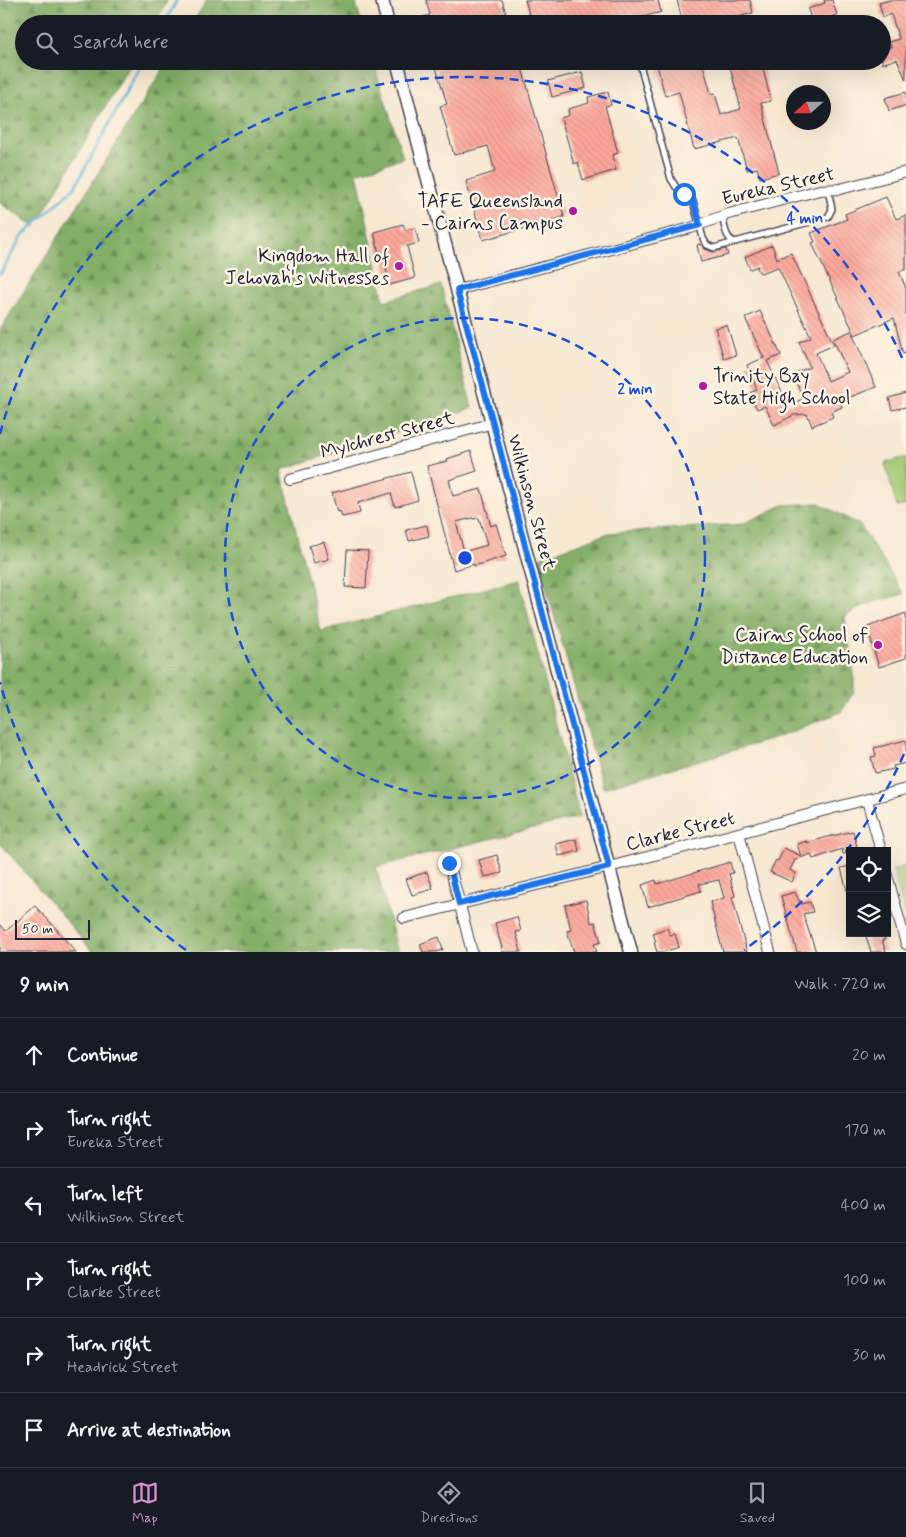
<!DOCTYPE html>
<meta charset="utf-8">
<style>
:root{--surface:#171b24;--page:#20242c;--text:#f1f3f6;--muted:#9ea1a6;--line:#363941;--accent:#d690ce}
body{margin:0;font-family:Mynerve,sans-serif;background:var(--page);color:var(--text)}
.controls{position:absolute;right:15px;bottom:15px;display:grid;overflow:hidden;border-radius:0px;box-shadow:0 5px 20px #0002}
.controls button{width:45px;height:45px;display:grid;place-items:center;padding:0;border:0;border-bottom:1px solid var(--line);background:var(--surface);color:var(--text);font:25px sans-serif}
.compass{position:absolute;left:786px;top:85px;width:45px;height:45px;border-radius:50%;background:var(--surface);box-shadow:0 5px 20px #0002;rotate:249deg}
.scale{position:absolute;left:15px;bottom:12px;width:75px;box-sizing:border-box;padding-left:5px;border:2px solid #22223b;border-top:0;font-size:14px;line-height:18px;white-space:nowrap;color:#22223b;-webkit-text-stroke:4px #fcf5e5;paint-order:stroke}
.stop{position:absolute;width:15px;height:15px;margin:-11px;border:4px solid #1a73e8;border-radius:50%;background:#fff}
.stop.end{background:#1a73e8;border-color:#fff;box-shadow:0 1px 5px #0008}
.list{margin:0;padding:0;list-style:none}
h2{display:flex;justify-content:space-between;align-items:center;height:65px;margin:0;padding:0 20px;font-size:21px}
h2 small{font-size:16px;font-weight:400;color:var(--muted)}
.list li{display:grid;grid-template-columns:32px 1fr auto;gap:15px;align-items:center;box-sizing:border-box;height:75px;padding:0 20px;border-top:1px solid var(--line)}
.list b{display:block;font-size:19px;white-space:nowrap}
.list p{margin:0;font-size:16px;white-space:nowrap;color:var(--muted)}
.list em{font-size:16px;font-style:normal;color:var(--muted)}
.icon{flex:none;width:28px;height:28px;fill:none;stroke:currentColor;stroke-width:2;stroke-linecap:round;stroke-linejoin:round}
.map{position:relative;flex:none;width:906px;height:952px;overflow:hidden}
.search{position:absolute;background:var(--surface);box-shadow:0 5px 20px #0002;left:15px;right:15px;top:15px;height:55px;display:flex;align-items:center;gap:12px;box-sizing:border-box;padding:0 18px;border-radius:28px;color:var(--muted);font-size:19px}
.sheet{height:515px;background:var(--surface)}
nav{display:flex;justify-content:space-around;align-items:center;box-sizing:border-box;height:70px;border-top:1px solid var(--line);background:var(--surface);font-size:14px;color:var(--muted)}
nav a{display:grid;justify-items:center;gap:2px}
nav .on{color:var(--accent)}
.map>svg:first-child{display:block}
</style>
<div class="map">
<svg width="906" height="952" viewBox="0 0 906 952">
<defs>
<pattern id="forest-firs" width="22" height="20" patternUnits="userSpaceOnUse" patternTransform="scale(1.25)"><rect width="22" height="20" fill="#84af67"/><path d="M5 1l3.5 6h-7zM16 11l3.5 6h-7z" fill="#6c8e56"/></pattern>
<pattern id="park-crowns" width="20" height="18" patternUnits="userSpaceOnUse" patternTransform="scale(1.25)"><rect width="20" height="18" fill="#a5cb76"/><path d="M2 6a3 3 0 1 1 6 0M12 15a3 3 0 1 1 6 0" fill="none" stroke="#8eae67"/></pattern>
<pattern id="building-back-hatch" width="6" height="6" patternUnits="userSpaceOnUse" patternTransform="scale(1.25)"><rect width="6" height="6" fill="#fca79b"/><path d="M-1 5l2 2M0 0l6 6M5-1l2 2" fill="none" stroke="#d88f86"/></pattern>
</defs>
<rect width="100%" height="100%" fill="#fcf5e5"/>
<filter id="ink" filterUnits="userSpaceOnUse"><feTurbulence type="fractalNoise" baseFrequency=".02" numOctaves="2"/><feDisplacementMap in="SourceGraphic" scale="10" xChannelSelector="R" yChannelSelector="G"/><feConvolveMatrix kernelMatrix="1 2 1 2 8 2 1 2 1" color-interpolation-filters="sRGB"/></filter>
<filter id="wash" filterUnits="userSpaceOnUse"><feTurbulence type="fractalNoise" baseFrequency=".0096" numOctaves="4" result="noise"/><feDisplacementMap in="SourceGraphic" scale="20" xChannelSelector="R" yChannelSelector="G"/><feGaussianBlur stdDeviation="1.12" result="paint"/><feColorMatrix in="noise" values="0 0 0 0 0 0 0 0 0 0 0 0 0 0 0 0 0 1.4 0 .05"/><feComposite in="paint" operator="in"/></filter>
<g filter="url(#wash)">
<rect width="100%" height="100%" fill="#f7e8d1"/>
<g fill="url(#forest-firs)" stroke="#536851">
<polygon points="0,0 168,0 154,24 24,24 24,61 132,61 35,227 0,203"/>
<polygon points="207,0 355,0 362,24 192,24"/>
<polygon points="168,61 373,61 403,158 357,173 384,301 441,285 472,408 281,470 321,631 519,580 580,817 376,867 398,952 93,952 0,843 0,330"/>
<polygon points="819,503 860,525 904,594 865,605 845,616 854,674 854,692 841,712 773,739 603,788 538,558 609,533 742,524 783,505"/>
</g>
<polygon fill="url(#park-crowns)" stroke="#647658" points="906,866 906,918 893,870"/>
<polygon fill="#a5cb76" stroke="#647658" points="906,457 906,505 897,507 885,463"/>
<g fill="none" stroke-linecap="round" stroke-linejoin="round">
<g stroke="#5fb4db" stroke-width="3">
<polyline points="164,24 177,0"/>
<polyline points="0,274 22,236 75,187 143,61"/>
</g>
</g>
<g id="blocks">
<g fill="url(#building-back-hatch)" fill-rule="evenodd">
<polygon points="426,0 502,0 509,24 409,24 409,21 430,15"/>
<polygon points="525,0 658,0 661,12 617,24 593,24 591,18 568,24 532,24"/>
<polygon points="677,0 750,0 753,13 712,24 683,24"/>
<polygon points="824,0 832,0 837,15 812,23 808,9 825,3"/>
<polygon points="890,0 906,0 906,80 897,59 882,64 882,50 891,47 889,42 899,39 891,14 883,17 879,3"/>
<polygon points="434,61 520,61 564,217 483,240 466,181 495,172 488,146 454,155 440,106 447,104"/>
<polygon points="656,61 702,61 711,94 715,93 721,115 741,109 729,63 735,61 761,61 771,101 761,103 779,173 760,178 757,168 747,170 738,138 694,149 679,92 665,96"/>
<polygon points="582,72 586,88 552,97 548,81"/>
<polygon points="608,92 611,105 605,106 618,153 612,155 616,170 583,180 578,162 574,164 561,118 569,115 568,109 589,103 588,97"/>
<polygon points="906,92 906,105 889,111 885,98"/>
<polygon points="886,197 896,219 906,215 906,269 899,272 906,288 906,353 903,354 894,318 855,335 812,243 815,242 811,233 847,219 845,214"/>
<polygon points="403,224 405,230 415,228 419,243 407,246 415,278 390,285 382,253 379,254 374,232"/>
<polygon points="701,244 705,249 713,252 726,249 728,255 701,262 697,245"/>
<polygon points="772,245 777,259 791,253 834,345 816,353 828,381 848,372 833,339 851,331 876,387 840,401 842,407 831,412 833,417 812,426 807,414 794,415 774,425 765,406 757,409 749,393 757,390 747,365 764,358 745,318 760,311 781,355 767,361 788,405 803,399 793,374 810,367 799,342 811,337 778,267 761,273 759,272 757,268 758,266 750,269 745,257"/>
<polygon points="727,325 736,355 724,359 715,328"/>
<polygon points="906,393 906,407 892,410 889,398"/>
<path d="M 471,451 L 477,471 L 449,480 L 453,496 L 481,489 L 491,526 L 496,524 L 506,556 L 474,566 L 474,564 L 454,570 L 427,466 L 448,461 L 447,459 ZM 473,518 L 473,519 L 479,518 L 487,545 L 464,552 L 456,522 Z"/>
<polygon points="411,472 418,500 395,507 391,493 358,503 360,513 342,517 340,511 337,512 332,493"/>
<polygon points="427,525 429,536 409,541 406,530"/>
<polygon points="324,542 329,559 314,563 309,546"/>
<polygon points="347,550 368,551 366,588 345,587"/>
<polygon points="906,613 906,658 879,667 867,627"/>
<polygon points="906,740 906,763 893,766 894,769 875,773 871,757 876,756 874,748"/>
<polygon points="853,831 858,851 850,851 850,853 843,854 842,849 813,859 811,854 795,860 790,870 796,873 792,882 770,872 776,860 778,861 784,848 801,856 797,844 807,841 807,843 824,838"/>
<polygon points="576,839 579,851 559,856 556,844"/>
<polygon points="497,855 502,873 484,877 479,860"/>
<polygon points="730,862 733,873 729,874 735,896 732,897 747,952 723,952 710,902 724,898 719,880 699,884 701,891 648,907 642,885 656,880 657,884"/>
<polygon points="850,866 850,891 847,891 841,868"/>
<polygon points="427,872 433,889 412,895 406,879"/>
<polygon points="795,892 801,904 810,902 813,912 803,914 816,952 797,952 781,896"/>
<polygon points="586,900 591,923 595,922 601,942 594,944 597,952 574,952 567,931 571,930 565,905"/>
<polygon points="35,906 51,923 76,952 0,952 0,924 6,931"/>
<polygon points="517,917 521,931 516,932 521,952 503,952 495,923"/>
<polygon points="667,928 670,935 675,934 679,947 664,952 657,952 654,942 656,942 653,933"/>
<polygon points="875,933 883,933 885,940 882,940 886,952 871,952 866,936"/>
<polygon points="439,937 443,950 436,952 423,952 420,944"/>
</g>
</g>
</g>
<g filter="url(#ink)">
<use href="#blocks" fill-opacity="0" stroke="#424052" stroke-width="1"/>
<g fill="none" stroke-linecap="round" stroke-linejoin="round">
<defs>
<g id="service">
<polyline points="639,61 671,179 676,187 693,201 703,238 707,245 714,248 735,242"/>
<path d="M 722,216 C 725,226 725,239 735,242 L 828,217 L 832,209 L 828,190"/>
</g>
<g id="minor">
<polyline points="457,290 691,228 725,215 820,190 840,189 906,172"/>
<polyline points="290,479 493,423"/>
<polyline points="867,800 881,851"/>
<polyline points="739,833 770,952"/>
<polyline points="449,863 472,952"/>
<polyline points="887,875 906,944"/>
<polyline points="404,918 609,867 906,789"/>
</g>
<g id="tertiary">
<polyline points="382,0 388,24"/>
<polyline points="397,61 631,952"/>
</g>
</defs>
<use href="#service" stroke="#424052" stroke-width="8"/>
<use href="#minor" stroke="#424052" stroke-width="12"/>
<use href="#tertiary" stroke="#424052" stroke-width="15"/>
<use href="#service" stroke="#fff" stroke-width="5"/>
<use href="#minor" stroke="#fff" stroke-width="10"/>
<use href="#tertiary" stroke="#fff" stroke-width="12"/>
</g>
</g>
<g fill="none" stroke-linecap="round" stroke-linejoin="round" filter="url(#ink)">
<polyline stroke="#1a73e8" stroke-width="6" points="449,863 459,904 609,867 493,423 457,290 700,225 693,201 684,194"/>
</g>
<g fill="none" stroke="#1d4ed8" stroke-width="2.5" stroke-dasharray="9 6">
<circle cx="465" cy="558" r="240"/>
<path d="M904 754A481 481 0 0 1 744 950M186 950A481 481 0 0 1 0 682M0 434A481 481 0 0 1 904 362"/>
</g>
<g fill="#b5179e" stroke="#fcf5e5" stroke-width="2">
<circle cx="573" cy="211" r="5"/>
<circle cx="399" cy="266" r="5"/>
<circle cx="703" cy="386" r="5"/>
<circle cx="878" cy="645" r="5"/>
</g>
<g text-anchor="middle" stroke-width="5" stroke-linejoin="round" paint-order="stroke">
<g font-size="19" fill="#22223b" stroke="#fcf5e5">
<text transform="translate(778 185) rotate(-13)" y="7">Eureka Street</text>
<text transform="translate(387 434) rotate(-15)" y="7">Mylchrest Street</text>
<text transform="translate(533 502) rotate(75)" y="7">Wilkinson Street</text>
<text transform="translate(680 830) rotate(-14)" y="7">Clarke Street</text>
</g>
<g font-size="19" fill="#22223b" stroke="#fcf5e5" text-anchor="end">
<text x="563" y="207">TAFE Queensland<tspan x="563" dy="22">- Cairns Campus</tspan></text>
<text x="389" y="262">Kingdom Hall of<tspan x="389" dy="22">Jehovah's Witnesses</tspan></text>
<text x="713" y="382" text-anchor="start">Trinity Bay<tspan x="713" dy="22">State High School</tspan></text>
<text x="868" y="641">Cairns School of<tspan x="868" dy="22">Distance Education</tspan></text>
</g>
</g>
<circle cx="465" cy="558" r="8" fill="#1d4ed8" stroke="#fcf5e5" stroke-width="2.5"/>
<g font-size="15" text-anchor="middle" font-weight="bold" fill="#1d4ed8" stroke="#fcf5e5" stroke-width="5" stroke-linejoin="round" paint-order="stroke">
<text x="805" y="223">4 min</text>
<text x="635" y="394">2 min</text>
</g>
</svg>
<div class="controls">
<button><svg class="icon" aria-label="locate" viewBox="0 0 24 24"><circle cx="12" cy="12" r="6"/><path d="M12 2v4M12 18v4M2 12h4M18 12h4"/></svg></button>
<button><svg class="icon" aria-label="layers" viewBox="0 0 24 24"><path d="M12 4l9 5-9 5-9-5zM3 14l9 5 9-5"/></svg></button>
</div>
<svg class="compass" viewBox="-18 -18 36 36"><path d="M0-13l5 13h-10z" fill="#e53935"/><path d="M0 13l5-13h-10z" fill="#9ea1a6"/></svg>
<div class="scale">50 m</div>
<div class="stop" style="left:684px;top:194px"></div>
<div class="stop end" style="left:449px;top:863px"></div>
<div class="search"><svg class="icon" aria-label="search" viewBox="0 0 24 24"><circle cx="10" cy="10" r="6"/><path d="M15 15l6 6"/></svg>Search here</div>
</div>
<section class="sheet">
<h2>9 min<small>Walk · 720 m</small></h2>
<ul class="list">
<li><svg class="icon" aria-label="ahead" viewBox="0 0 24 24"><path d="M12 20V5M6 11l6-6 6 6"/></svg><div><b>Continue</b></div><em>20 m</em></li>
<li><svg class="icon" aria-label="right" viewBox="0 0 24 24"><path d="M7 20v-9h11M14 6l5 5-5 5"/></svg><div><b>Turn right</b><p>Eureka Street</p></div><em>170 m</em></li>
<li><svg class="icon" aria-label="left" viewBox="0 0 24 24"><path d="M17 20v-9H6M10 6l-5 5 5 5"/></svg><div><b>Turn left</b><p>Wilkinson Street</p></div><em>400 m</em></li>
<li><svg class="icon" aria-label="right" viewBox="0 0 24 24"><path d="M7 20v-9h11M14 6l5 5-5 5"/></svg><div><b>Turn right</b><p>Clarke Street</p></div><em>100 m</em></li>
<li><svg class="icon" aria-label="right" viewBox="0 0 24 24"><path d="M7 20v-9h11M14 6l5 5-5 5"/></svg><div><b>Turn right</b><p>Headrick Street</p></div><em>30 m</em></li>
<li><svg class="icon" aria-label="arrive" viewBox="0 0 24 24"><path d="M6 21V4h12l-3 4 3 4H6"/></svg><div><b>Arrive at destination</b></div></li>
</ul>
</section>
<nav>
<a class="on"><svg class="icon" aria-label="map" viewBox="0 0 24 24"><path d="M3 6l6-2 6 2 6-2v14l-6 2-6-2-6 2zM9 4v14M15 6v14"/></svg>Map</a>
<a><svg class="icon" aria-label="directions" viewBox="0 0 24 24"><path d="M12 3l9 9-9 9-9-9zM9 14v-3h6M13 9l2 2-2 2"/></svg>Directions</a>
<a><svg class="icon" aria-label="saved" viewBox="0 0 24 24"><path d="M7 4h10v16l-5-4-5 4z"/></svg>Saved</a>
</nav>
